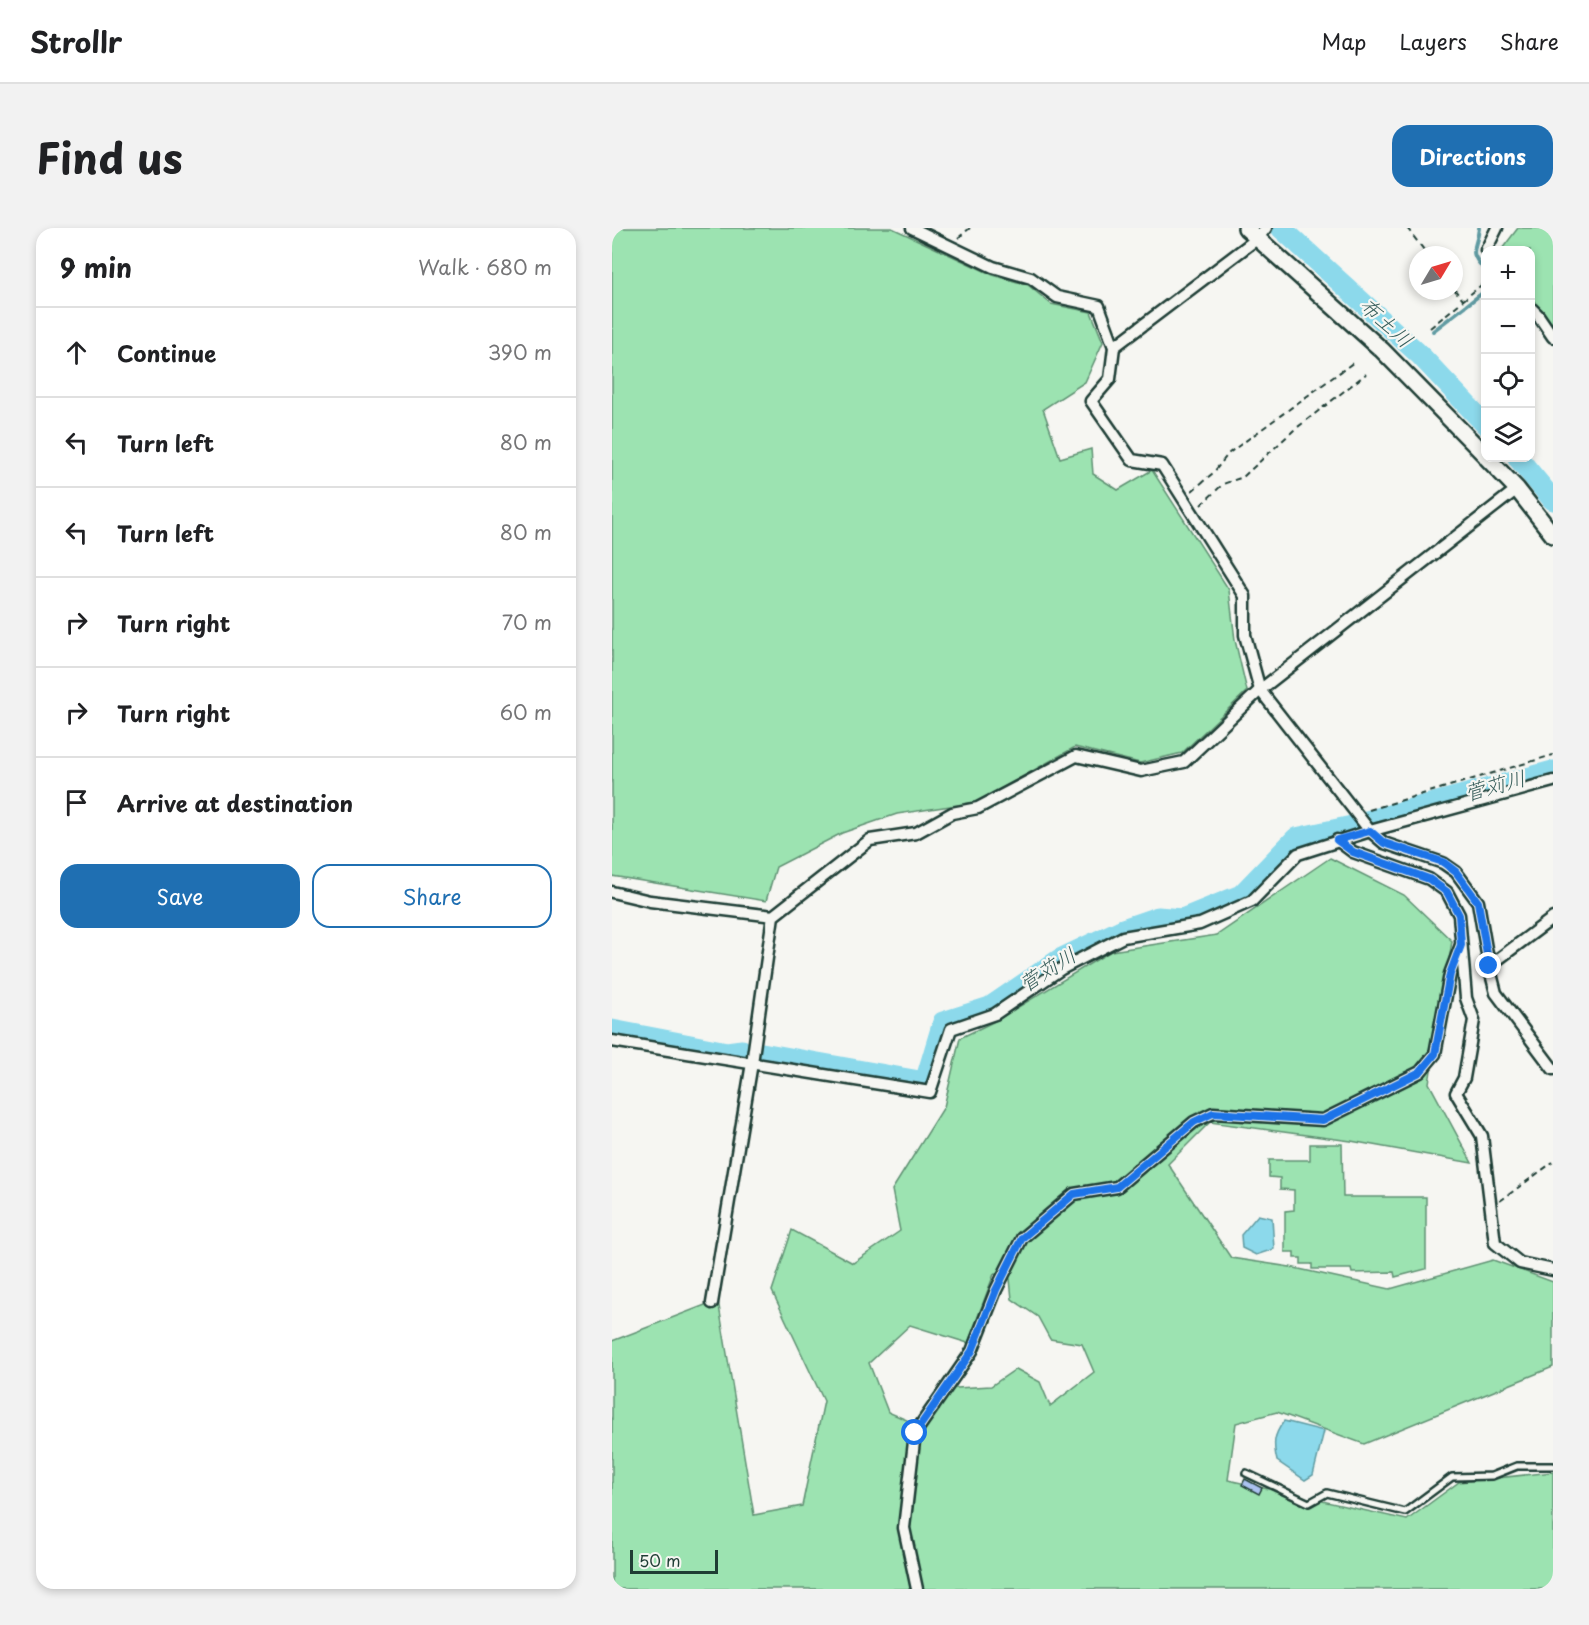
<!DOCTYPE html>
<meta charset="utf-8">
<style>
:root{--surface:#fff;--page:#f2f2f2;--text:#202124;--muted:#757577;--line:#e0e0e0;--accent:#1f6fb2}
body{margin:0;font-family:"Playpen Sans","Klee One",sans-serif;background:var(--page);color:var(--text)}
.controls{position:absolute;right:18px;top:18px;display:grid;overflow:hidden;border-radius:12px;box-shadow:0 3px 9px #0003}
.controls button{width:54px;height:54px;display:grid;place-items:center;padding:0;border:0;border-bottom:2px solid var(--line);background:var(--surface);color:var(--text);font:30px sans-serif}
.compass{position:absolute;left:797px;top:18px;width:54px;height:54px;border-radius:50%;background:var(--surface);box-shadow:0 3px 9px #0003;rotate:52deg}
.scale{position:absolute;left:18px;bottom:15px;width:88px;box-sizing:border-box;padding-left:6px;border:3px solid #1f3d34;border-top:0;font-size:16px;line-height:21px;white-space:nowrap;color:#1f3d34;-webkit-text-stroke:4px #f6f6f2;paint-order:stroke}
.stop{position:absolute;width:18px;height:18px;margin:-14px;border:4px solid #1a73e8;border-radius:50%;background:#fff}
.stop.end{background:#1a73e8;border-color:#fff;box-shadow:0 2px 6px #0008}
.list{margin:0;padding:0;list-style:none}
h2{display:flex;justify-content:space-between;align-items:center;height:78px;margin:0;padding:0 24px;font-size:26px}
h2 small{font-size:20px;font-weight:400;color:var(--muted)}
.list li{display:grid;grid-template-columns:39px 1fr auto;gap:18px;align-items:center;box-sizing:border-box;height:90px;padding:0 24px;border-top:2px solid var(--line)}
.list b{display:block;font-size:22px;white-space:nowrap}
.list em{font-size:20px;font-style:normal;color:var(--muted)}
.actions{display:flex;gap:12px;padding:18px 24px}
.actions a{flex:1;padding:14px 0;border:2px solid var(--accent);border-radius:18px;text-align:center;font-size:21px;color:var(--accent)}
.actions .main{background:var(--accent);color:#fff}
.icon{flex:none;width:33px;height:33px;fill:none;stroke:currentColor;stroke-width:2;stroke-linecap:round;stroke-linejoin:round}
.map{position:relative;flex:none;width:941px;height:1361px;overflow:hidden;border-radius:18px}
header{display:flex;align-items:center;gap:36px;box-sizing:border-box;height:84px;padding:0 30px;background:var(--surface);border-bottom:2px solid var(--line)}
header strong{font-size:28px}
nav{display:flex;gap:33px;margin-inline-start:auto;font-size:21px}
.intro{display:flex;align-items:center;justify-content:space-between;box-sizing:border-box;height:144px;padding:0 36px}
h1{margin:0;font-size:42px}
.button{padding:15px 27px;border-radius:18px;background:var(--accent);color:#fff;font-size:21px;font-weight:700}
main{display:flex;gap:36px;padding:0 36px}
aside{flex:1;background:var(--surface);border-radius:18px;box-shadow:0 3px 9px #0003}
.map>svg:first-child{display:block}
</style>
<header>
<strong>Strollr</strong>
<nav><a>Map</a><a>Layers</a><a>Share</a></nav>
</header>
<div class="intro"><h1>Find us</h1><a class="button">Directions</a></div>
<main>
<aside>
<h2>9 min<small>Walk · 680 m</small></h2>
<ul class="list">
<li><svg class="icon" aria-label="ahead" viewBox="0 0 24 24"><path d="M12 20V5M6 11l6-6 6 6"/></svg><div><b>Continue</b></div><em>390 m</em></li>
<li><svg class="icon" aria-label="left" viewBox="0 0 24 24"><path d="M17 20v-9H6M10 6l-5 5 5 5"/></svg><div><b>Turn left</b></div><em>80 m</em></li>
<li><svg class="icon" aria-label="left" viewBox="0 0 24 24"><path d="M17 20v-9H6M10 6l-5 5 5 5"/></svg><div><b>Turn left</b></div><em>80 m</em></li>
<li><svg class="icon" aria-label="right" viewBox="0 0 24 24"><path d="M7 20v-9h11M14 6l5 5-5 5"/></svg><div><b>Turn right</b></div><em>70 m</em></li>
<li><svg class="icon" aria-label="right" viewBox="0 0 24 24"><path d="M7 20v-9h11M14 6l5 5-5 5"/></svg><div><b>Turn right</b></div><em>60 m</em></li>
<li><svg class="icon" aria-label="arrive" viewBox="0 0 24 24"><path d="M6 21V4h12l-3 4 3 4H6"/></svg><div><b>Arrive at destination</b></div></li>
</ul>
<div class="actions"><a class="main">Save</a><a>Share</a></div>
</aside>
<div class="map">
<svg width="941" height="1361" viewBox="0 0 941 1361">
<rect width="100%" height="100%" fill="#f6f6f2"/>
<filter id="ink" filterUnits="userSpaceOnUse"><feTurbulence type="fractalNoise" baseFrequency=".0167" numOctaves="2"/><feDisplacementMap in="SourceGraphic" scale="12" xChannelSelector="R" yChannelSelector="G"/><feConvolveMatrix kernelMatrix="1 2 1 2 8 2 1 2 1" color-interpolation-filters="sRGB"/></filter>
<g filter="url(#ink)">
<g fill="#9ce3b1" stroke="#5e9072" stroke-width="1.5" fill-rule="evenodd">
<polygon points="0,0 280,0 381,47 416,57 439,76 479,84 491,114 473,154 431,181 448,230 479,221 481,246 506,262 540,242 617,362 623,412 635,463 570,525 528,535 463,519 365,574 285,586 230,605 164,639 154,673 0,648"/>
<polygon points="906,0 941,0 941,99 919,72 918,22 891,22 890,21"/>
<path d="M 718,630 L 792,667 L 840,713 L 817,855 L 860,935 L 739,913 L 598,894 L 556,936 L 619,1030 L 678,1039 L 778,1061 L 881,1032 L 941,1054 L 941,1139 L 752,1216 L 665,1184 L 624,1195 L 616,1252 L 795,1292 L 847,1254 L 941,1244 L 941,1361 L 0,1361 L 0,1113 L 106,1072 L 142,1287 L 190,1278 L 212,1173 L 160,1063 L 180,1002 L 241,1035 L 288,1003 L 280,962 L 332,879 L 348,810 L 385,792 L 499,723 L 605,707 ZM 382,1046 L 398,1051 L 400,1071 L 426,1089 L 438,1111 L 470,1116 L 482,1144 L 438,1178 L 428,1154 L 404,1141 L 379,1158 L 328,1161 L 304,1196 L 276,1184 L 257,1135 L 298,1097 L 356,1115 Z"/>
<polygon points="698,916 730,916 731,969 814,969 814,1041 783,1049 782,1044 740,1045 739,1041 700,1041 700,1036 689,1036 689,1030 682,1030 682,1024 673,1024 673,983 682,982 682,962 668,961 668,950 657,949 657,932 698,932"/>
</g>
<g fill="#8cd9eb" stroke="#609ba2" stroke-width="1.5">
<polygon points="646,987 660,990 662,1021 644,1027 630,1020 629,1007"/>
<path d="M 672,1193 L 712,1203 L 701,1247 L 693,1252 L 665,1233 C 661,1216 661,1208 672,1193 Z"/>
</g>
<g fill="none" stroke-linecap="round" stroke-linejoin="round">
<g stroke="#609ba2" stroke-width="4">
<path d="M 867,0 C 865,22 854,22 873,42"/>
<polyline points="821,103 873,63"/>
</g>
<g stroke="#8cd9eb" stroke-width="21">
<polyline points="669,0 808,127 873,196"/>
<polyline points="906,230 941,272"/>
<polyline points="755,593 941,543"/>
<polyline points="0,802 115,824 130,822"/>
<polyline points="150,825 313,854 331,794 378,779 448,731 511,701 546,689 570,691 629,667 684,610 740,598"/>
</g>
</g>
<polygon fill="#abc2f0" stroke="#1f3d34" stroke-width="1.5" points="633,1251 650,1260 647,1266 630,1257"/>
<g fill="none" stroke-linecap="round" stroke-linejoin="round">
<defs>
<polyline id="service" points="634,1245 697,1275 715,1265 793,1284 840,1249 880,1248 905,1238 941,1238"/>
<g id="minor">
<polyline points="300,0 381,39 419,50 445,69 487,78 502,119 498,151 479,173 520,232 550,237 633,368 633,407 648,462 758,603 772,615 831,635 844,644 866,674 877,738 884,765 941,841"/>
<polyline points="874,22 885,0"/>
<polyline points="918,79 926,87 941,109"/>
<polyline points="502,119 646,10 654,0"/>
<polyline points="725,612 741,624 817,651 835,664 847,687 854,770 862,792 852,850 844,865 870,908 883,1015 908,1035 941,1042"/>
<polyline points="0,664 38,673 161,688"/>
<polyline points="877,738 941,690"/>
<polyline points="0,813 318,864 339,801 383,786 449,741 511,709 588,696 640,673 686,626 758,603 941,553"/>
<polyline points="100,1075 140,835 161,688 258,612 304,605 340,585 366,580 464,528 529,543 572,534 648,462 905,261"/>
<polyline points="305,1361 292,1300 303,1205 360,1123 384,1062 410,1010 462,966 505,959 582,894 601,885 711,892 808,844 823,826 838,746 849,717"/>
</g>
<g id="secondary">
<polyline points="634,0 770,122 873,227"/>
<polyline points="875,230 905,261 941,307"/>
</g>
</defs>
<use href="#service" stroke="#1f3d34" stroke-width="10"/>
<use href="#minor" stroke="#1f3d34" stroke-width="15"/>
<use href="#secondary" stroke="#1f3d34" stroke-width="20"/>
<g stroke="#1f3d34" stroke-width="2" stroke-dasharray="6 4.5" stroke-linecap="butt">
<polyline points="795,0 816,27"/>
<polyline points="346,10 358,0"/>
<polyline points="842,61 851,72"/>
<polyline points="818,100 873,54"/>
<polyline points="580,263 601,245 617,225 742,134"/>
<polyline points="589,277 611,256 631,249 682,202 754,146"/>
<polyline points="757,582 941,527"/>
<polyline points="888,973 941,934"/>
</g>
<use href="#service" stroke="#f6f6f2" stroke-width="5"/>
<use href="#minor" stroke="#f6f6f2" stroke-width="10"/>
<use href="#secondary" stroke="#f6f6f2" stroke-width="15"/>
</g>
</g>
<g fill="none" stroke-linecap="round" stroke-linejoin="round" filter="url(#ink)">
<polyline stroke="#1a73e8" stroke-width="8" points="303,1205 360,1123 384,1062 410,1010 462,966 505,959 582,894 601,885 711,892 808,844 823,826 838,746 849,717 847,687 835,664 817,651 741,624 725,612 758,603 772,615 831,634 844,644 866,674 877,738"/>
</g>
<g text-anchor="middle" stroke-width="4.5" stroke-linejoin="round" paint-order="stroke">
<g font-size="21" font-style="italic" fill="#355c59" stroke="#f6f6f2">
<text transform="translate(774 95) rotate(42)" y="7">布土川</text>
<text transform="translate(883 558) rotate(-15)" y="7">菅苅川</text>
<text transform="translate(436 742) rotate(-32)" y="7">菅苅川</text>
</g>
</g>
</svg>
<div class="controls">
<button>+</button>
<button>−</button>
<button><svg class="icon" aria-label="locate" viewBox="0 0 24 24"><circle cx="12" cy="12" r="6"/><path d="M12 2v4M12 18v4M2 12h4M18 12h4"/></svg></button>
<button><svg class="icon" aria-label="layers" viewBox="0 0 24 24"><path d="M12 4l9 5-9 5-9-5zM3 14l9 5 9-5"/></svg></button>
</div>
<svg class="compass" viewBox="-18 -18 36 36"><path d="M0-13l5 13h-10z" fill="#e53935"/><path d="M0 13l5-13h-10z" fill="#757577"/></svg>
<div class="scale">50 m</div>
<div class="stop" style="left:303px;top:1205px"></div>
<div class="stop end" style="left:877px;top:738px"></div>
</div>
</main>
